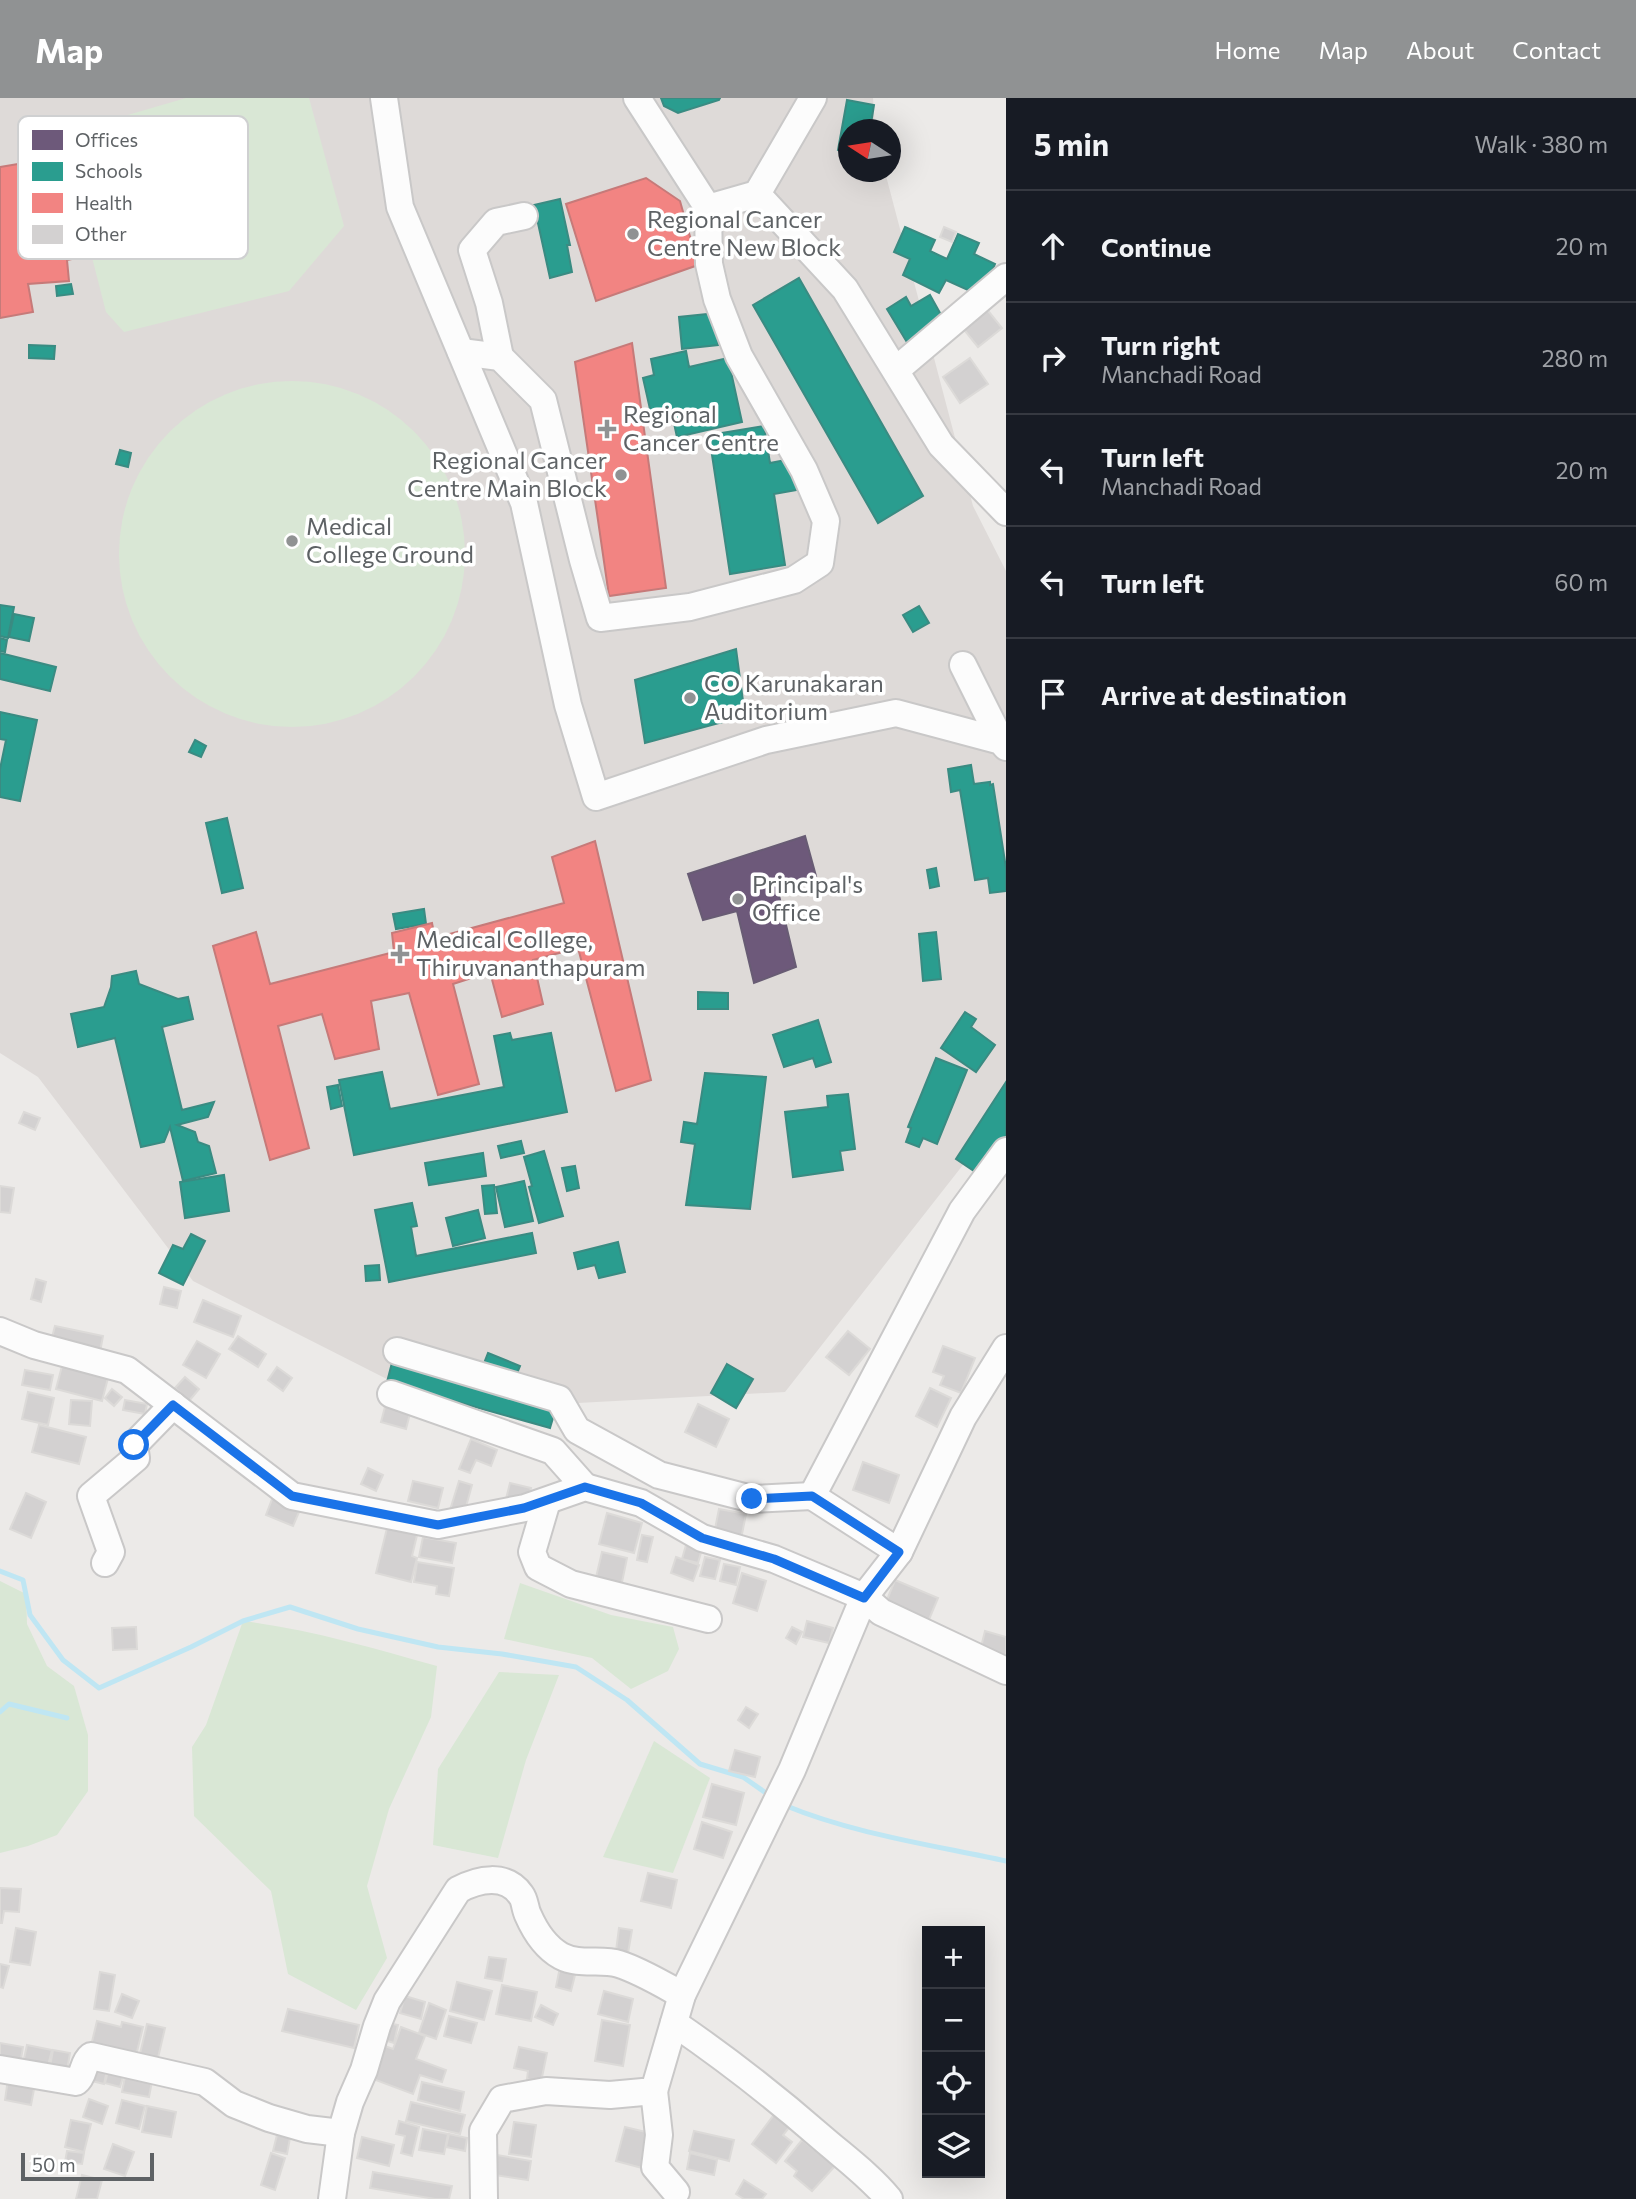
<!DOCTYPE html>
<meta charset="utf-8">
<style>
:root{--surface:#171b24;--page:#242831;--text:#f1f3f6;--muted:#9ea1a6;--line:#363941;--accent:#909293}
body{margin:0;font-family:Commissioner,sans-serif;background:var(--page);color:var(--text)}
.controls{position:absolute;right:21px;bottom:21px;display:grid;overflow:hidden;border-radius:0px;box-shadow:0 7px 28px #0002}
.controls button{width:63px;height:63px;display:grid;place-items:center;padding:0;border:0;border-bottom:2px solid var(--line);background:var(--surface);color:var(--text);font:35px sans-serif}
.compass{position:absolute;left:838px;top:21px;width:63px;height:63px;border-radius:50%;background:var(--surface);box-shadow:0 7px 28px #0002;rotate:282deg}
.scale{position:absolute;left:21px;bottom:18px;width:133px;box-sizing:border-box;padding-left:7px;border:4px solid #5e6265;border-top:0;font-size:19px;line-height:24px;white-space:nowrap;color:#5e6265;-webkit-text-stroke:5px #fff;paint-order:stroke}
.stop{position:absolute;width:21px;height:21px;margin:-16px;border:5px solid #1a73e8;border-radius:50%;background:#fff}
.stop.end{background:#1a73e8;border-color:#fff;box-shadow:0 2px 7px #0008}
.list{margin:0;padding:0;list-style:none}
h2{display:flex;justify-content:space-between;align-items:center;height:91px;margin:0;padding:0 28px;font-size:30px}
h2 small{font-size:23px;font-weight:400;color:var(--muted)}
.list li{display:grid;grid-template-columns:46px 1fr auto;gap:21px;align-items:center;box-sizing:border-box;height:112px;padding:0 28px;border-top:2px solid var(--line)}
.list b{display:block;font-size:26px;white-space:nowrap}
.list p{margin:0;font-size:23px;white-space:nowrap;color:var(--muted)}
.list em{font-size:23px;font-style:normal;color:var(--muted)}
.icon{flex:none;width:38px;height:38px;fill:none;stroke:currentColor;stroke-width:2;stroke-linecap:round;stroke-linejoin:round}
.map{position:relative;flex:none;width:1006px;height:2101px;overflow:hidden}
header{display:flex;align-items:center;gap:42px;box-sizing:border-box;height:98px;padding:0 35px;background:var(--accent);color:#fff}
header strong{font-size:33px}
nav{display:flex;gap:38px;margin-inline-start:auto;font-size:24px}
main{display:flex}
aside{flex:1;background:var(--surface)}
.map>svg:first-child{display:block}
</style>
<header>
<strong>Map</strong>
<nav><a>Home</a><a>Map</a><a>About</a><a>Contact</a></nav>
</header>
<main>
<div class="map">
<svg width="1006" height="2101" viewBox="0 0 1006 2101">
<rect width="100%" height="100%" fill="#eceae8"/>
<polygon fill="#dedad8" points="0,0 873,0 875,31 848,32 848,74 885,74 973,408 1006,473 1006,1012 785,1294 448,1312 193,1183 38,979 0,955"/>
<g fill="#d9e7d5">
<polygon points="186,0 309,0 344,128 289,193 124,234 106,214 85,132 66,35"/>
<circle cx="292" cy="456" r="173"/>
<polygon points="0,1483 26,1496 27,1526 47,1568 74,1588 88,1637 88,1693 57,1737 28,1748 0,1755"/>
<polygon points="520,1485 611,1517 673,1529 679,1551 668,1573 631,1591 592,1560 504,1541"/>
<path d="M 243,1523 C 308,1531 373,1550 437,1568 L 431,1619 L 389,1711 L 367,1788 L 387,1860 L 356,1912 L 288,1876 L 271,1793 L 194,1718 L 192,1649 L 206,1627 Z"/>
<polygon points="499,1574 559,1577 526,1662 498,1760 433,1747 438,1671"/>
<polygon points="654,1643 710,1680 673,1775 603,1759"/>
</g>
<polygon fill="#6d597a" stroke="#685c74" stroke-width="2" points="805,738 816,778 777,789 796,869 754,885 737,813 703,822 688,776"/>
<g fill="#2a9d8f" stroke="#3a8b82" stroke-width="2">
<polygon points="661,0 720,0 719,2 678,15 664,8"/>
<polygon points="847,2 874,7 870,32 848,32 848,54 838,52"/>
<polygon points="560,101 570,147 567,147 572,174 550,180 534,107"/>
<polygon points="905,129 935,142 930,153 947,161 958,136 979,145 974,156 995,166 981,198 946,182 939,195 903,177 910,161 894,154"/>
<polygon points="799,180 923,398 878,425 753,207"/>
<polygon points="71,186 73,196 57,198 56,188"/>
<polygon points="930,197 945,224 908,246 887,211 906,199 911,208"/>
<polygon points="716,215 718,247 682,251 679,219"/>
<polygon points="29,247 55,248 54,261 29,260"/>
<polygon points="686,253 689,269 728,260 742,324 677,339 672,316 652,320 643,280 654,277 651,261"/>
<polygon points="764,328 770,365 785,362 802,391 774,396 785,467 730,476 709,337"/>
<polygon points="120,352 131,355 128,369 116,366"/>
<polygon points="0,507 14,509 8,540 0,538"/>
<polygon points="919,508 929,525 913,534 903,517"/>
<polygon points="14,516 34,520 29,543 9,539"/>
<polygon points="0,540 7,542 5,554 0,553"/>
<polygon points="736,551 745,618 645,645 635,582"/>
<polygon points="0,555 56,569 50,593 0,581"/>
<polygon points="0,614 37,622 20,703 0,699 0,671 6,642 0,641"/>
<polygon points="195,642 206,648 201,659 189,654"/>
<polygon points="971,667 974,686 990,684 990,687 993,686 1006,770 1006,793 990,795 988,780 975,782 960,692 951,694 948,671"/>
<polygon points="227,720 243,790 222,795 206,725"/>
<polygon points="936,770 939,788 930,790 927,772"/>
<polygon points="424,811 426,826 396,831 393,816"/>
<polygon points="936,834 941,881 923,883 919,836"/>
<polygon points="136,873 139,886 178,901 188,899 193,921 162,929 182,1012 214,1004 208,1019 177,1027 195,1034 198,1044 209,1048 216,1075 183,1083 170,1029 164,1044 141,1049 115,940 78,949 71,916 104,909 111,889 112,878"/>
<polygon points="698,894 728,895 728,911 698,911"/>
<polygon points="965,914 976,921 971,929 995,947 976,974 941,950"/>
<polygon points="818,922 831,964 816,969 813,960 784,969 773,937"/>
<polygon points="510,935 512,942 551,935 567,1014 354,1057 339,982 382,974 390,1011 504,989 494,938"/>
<polygon points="936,960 967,972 937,1046 923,1040 919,1049 906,1044 911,1030 908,1029"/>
<polygon points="705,975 766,979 750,1111 686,1107 695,1046 681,1044 684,1024 697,1026"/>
<polygon points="1006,984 1006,1037 980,1077 956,1061"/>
<polygon points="338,987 342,1008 331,1011 327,989"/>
<polygon points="848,996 855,1051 840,1053 843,1072 793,1079 785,1014 828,1009 827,998"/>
<polygon points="521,1043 524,1055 501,1060 498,1048"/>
<polygon points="544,1053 563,1118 539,1125 529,1089 532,1088 524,1059"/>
<polygon points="483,1055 486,1078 429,1087 425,1065"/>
<polygon points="575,1068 579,1090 567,1093 562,1070"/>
<polygon points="224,1077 229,1113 185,1120 180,1084"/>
<polygon points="524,1083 533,1123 505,1129 496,1089"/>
<polygon points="494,1087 497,1115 485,1116 482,1088"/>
<polygon points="412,1105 417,1128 411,1129 416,1158 532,1135 536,1155 389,1184 375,1112"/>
<polygon points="478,1112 485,1140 453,1148 446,1120"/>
<polygon points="191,1136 205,1143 183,1187 159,1175 173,1147 183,1151"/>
<polygon points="618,1144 625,1174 599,1180 595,1167 578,1171 574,1155"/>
<polygon points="379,1167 380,1182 366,1183 365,1168"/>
<polygon points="488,1255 520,1268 513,1285 481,1273"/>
<polygon points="394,1257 558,1303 550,1330 387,1284"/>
<polygon points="727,1266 753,1281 736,1310 711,1295"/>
</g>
<g fill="#f28482" stroke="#c67a79" stroke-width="2">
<polygon points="66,58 82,159 67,162 69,183 28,186 33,214 0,220 0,69"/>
<polygon points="646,80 680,103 698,167 596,203 566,106"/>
<polygon points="632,245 666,490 609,498 575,264"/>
<polygon points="595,743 651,982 616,993 578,850 533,862 543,906 502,919 490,874 453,886 479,986 438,997 409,895 371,903 379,951 335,961 322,916 278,928 309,1050 270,1062 213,848 256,834 270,886 394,854 392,835 432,825 435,840 564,805 552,759"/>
</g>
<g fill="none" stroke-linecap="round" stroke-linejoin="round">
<g stroke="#bfe6f3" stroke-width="5">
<polyline points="0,1473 23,1482 30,1517 63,1562 99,1590 191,1549 243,1523 290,1509 358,1531 438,1549 502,1556 576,1569 627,1602 700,1666 743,1679 766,1695"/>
<polyline points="0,1614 9,1606 67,1620"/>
<path d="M 784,1707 C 854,1736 932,1747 1006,1763"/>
</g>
</g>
<g fill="#d3d1d1" stroke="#dcdad8" stroke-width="2">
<polygon points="944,129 956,134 952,144 940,139"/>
<polygon points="981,204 1002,230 978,249 957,223"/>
<polygon points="970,260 988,286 960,305 943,279"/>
<polygon points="24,1014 40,1020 35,1032 19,1025"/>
<polygon points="0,1088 14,1090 10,1115 0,1114"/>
<polygon points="36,1181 46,1184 41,1204 31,1201"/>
<polygon points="164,1189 181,1193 177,1210 160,1206"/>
<polygon points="203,1202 241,1218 233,1239 194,1224"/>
<polygon points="55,1228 103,1238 100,1254 51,1243"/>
<polygon points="848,1233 870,1251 849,1277 826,1259"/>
<polygon points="238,1238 266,1256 258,1269 229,1251"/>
<polygon points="197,1243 220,1256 206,1280 183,1267"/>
<polygon points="943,1248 975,1260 961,1295 940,1287 944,1278 933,1274"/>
<polygon points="62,1268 108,1280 102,1303 56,1291"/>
<polygon points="277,1269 292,1280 283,1293 268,1282"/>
<polygon points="25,1272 53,1277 50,1292 22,1287"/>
<polygon points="185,1279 199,1291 189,1303 175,1290"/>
<polygon points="930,1290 951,1300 937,1329 916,1318"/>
<polygon points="112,1291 122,1299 114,1308 105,1300"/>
<polygon points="28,1294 54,1300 48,1327 22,1321"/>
<polygon points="387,1301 412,1308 406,1331 381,1324"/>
<polygon points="71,1302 92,1303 90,1328 69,1326"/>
<polygon points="125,1302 147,1306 145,1316 123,1312"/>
<polygon points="698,1306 729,1321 716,1349 685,1334"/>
<polygon points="39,1327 86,1339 79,1366 32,1354"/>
<polygon points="471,1341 497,1352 491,1368 476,1362 470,1375 459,1371"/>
<polygon points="863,1364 899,1377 889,1405 853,1392"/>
<polygon points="368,1370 383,1377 376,1393 361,1386"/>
<polygon points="413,1383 443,1390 438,1410 408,1403"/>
<polygon points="459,1383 472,1387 464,1416 450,1412"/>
<polygon points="510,1385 531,1390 527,1406 506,1401"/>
<polygon points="26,1395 46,1404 31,1440 10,1431"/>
<polygon points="274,1396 302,1407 293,1428 266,1417"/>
<polygon points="719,1411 746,1416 740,1446 713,1441"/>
<polygon points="607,1415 642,1425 634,1455 599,1446"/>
<polygon points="389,1422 419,1429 412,1458 417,1460 411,1484 376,1475"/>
<polygon points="642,1437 653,1439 647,1464 637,1462"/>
<polygon points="423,1439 456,1445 452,1465 419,1459"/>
<polygon points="686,1447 702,1451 698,1465 682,1461"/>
<polygon points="602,1454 627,1460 620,1494 594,1488"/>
<polygon points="676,1459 699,1467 693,1483 671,1475"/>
<polygon points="705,1459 720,1462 715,1481 700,1478"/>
<polygon points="417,1464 454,1470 449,1498 436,1496 437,1488 414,1484"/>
<polygon points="724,1466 740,1469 736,1487 720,1483"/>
<polygon points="742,1475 766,1483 757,1513 733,1505"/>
<polygon points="895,1482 938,1500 925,1531 882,1514"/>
<polygon points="807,1523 833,1530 829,1545 803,1539"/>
<polygon points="136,1529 137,1551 113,1552 112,1530"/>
<polygon points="792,1529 802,1534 796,1546 786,1540"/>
<polygon points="985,1533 1006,1539 1006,1569 980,1553"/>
<polygon points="746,1609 758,1616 749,1630 738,1622"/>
<polygon points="735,1652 760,1659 755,1679 729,1673"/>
<polygon points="712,1686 744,1695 736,1727 703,1719"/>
<polygon points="702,1724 732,1734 723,1760 694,1751"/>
<polygon points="648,1775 677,1782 671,1810 641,1803"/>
<polygon points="0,1790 21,1791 19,1814 4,1813 2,1825 0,1825"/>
<polygon points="16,1830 36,1834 30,1867 10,1864"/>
<polygon points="619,1830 632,1832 628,1855 616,1853"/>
<polygon points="489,1859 506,1861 502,1883 485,1880"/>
<polygon points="0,1866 9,1868 3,1890 0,1889"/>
<polygon points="560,1869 576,1873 571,1893 556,1889"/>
<polygon points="100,1874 115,1877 109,1913 94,1911"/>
<polygon points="457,1884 492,1893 484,1922 450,1913"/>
<polygon points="502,1887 537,1894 531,1923 496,1916"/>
<polygon points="604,1893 633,1901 628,1924 598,1916"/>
<polygon points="122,1896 139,1903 132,1920 115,1914"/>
<polygon points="405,1898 425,1904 421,1921 400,1915"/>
<polygon points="429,1905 446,1912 436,1941 419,1935"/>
<polygon points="541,1907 558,1916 553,1927 535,1919"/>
<polygon points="288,1911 359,1927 354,1950 282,1933"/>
<polygon points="449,1918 477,1925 471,1945 444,1938"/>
<polygon points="602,1922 630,1927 623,1968 595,1963"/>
<polygon points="97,1923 121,1929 122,1924 143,1929 135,1962 90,1952"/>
<polygon points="388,1925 398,1927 394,1945 384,1942"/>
<polygon points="147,1926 165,1930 157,1964 139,1960"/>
<polygon points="401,1929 425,1938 416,1961 446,1972 442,1984 420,1977 413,1996 373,1981 385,1948 393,1951"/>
<polygon points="0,1945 23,1949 20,1967 0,1963"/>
<polygon points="27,1947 52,1952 46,1976 22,1970"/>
<polygon points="519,1949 547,1955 541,1984 527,1981 528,1973 514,1970"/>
<polygon points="53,1952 70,1955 66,1978 49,1974"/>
<polygon points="109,1963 104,1986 84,1981"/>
<polygon points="110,1965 126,1969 120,1989 105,1985"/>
<polygon points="126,1973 153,1978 149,1999 122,1994"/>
<polygon points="8,1981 35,1986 31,2007 5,2002"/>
<polygon points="422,1984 464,1994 460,2013 418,2002"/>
<polygon points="89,2001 108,2008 102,2026 83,2019"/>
<polygon points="122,2002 145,2008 139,2031 116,2025"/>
<polygon points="411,2004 465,2017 460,2036 406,2023"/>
<polygon points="147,2008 176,2014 171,2039 142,2034"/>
<polygon points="776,2014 792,2026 783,2037 792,2044 776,2065 752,2046"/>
<polygon points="71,2022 91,2026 84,2054 65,2049"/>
<polygon points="399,2023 419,2029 412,2058 401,2055 405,2038 396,2036"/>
<polygon points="514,2024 536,2027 531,2059 509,2056"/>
<polygon points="625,2029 650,2035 642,2070 616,2063"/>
<polygon points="423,2031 448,2036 444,2056 419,2052"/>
<polygon points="694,2033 734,2042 729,2063 689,2053"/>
<polygon points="449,2036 467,2040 465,2053 446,2049"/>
<polygon points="277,2037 290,2040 287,2056 273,2053"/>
<polygon points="362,2039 394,2047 389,2068 357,2060"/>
<polygon points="802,2042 835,2068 812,2093 794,2078 797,2073 785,2063"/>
<polygon points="113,2046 134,2054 125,2078 104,2071"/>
<polygon points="67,2053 84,2055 82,2066 65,2064"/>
<polygon points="271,2055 285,2060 275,2092 261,2087"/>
<polygon points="690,2055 717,2062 714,2077 687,2071"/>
<polygon points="497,2057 531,2063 528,2082 494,2077"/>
<polygon points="373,2074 452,2088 449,2101 435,2101 370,2090"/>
<polygon points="82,2077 102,2082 97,2101 76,2101"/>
<polygon points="744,2082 766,2096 762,2101 744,2101 736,2096"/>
</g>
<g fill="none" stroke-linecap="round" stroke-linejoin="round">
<defs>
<g id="minor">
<polyline points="384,0 400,109 524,405 568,607 596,699 766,642 896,615 1001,643 1006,649"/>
<polyline points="757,96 845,191 941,347 1006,414"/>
<polyline points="708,110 757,96 813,0"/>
<polyline points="461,254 500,259 543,302 583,462 600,520 690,509 794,482 820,465 826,423 804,372 739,258 717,201 709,166 708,110 637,0"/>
<polyline points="500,259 489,205 472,152 496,124 524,118"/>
<polyline points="896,272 1006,179"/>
<polyline points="963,567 1001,643"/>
<polyline points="0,1233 34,1247 127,1272 292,1398 438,1427 525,1410 585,1389 641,1405 702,1440 774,1461 864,1499 881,1514 1006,1573"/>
<polyline points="397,1253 559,1301 577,1332 659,1377 752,1401 812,1398"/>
<polyline points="391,1296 553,1353 585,1389"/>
<polyline points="547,1403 532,1454 538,1469 571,1486 708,1521"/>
<polyline points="899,1454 812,1398 962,1113 1006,1053"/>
<polyline points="105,1465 111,1454 91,1398 136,1360 134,1347 173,1307"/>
<path d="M 674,1925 C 725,1960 774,1998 821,2039 C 844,2059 869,2077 889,2101"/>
<path d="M 0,1971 L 76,1984 C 85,1977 82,1965 91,1958 L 205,1984 L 234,2006 L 269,2020 L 307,2031 L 341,2035"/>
<polyline points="654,1993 659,2037 655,2069 676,2094"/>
<path d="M 332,2101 L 341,2035 L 350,2004 L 364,1972 L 377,1928 L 387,1903 L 458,1792 C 478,1781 506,1775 521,1797 C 525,1802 525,1811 528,1817 C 535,1833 545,1849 561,1858 C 580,1868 601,1860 619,1866 C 641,1873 662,1886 682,1897"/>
<polyline points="484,2101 483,2033 502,2001 546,1993 610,1997 654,1993 682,1897 792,1672 864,1499 899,1454 963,1319 1006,1250"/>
</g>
</defs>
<use href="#minor" stroke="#c9c8c8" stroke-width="30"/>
<use href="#minor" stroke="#fcfcfc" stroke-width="26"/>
</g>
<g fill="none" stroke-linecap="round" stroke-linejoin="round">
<polyline stroke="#1a73e8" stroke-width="9" points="134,1347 173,1307 292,1398 438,1427 524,1410 585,1389 641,1405 702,1440 774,1461 864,1500 899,1454 812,1398 752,1401"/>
</g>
<g fill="#909293" stroke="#fff" stroke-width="2.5">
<circle cx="633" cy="136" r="7"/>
<path d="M603.5 320.5h7v7h7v7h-7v7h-7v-7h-7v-7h7z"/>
<circle cx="621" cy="377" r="7"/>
<circle cx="292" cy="443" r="7"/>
<circle cx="690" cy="600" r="7"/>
<circle cx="738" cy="801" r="7"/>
<path d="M396.5 845.5h7v7h7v7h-7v7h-7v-7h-7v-7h7z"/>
</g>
<g text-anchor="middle" stroke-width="7" stroke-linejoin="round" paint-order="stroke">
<g font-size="24" fill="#5e6265" stroke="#fff" text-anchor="start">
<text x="647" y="130">Regional Cancer<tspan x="647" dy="28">Centre New Block</tspan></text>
<text x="623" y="325">Regional<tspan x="623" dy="28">Cancer Centre</tspan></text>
<text x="607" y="371" text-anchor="end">Regional Cancer<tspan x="607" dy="28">Centre Main Block</tspan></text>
<text x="306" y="437">Medical<tspan x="306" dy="28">College Ground</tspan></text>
<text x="704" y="594">CO Karunakaran<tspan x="704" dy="28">Auditorium</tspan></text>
<text x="752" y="795">Principal's<tspan x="752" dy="28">Office</tspan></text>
<text x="416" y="850">Medical College,<tspan x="416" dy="28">Thiruvananthapuram</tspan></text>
</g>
</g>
<rect x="18" y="18" width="230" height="143" rx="10" fill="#fff" stroke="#cfd0d1" stroke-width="2"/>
<rect x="32" y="32" width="31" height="20" fill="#6d597a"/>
<rect x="32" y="64" width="31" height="19" fill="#2a9d8f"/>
<rect x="32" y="95" width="31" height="20" fill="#f28482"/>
<rect x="32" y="127" width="31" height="19" fill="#d3d1d1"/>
<g font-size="19" fill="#5e6265">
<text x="75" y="49">Offices</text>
<text x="75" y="80">Schools</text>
<text x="75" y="112">Health</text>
<text x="75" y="143">Other</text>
</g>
</svg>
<div class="controls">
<button>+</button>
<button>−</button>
<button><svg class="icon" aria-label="locate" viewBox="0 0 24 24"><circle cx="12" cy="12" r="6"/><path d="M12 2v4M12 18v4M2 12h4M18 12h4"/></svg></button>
<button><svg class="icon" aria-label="layers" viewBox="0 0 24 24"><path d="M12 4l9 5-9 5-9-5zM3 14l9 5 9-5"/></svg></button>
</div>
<svg class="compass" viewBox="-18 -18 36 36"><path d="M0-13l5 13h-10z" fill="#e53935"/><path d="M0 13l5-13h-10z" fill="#9ea1a6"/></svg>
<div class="scale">50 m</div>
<div class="stop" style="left:134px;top:1347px"></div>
<div class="stop end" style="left:752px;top:1401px"></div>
</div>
<aside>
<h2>5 min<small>Walk · 380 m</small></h2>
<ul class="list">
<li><svg class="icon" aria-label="ahead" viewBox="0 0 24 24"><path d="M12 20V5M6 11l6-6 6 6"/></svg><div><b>Continue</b></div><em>20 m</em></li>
<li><svg class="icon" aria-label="right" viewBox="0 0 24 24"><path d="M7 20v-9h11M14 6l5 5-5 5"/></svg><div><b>Turn right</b><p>Manchadi Road</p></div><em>280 m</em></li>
<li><svg class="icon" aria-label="left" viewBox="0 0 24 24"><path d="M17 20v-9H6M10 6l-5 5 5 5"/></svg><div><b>Turn left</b><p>Manchadi Road</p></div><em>20 m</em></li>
<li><svg class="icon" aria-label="left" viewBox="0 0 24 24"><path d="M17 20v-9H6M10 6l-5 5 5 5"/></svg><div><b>Turn left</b></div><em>60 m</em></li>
<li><svg class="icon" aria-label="arrive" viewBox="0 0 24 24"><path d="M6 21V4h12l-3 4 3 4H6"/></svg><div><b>Arrive at destination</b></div></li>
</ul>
</aside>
</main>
